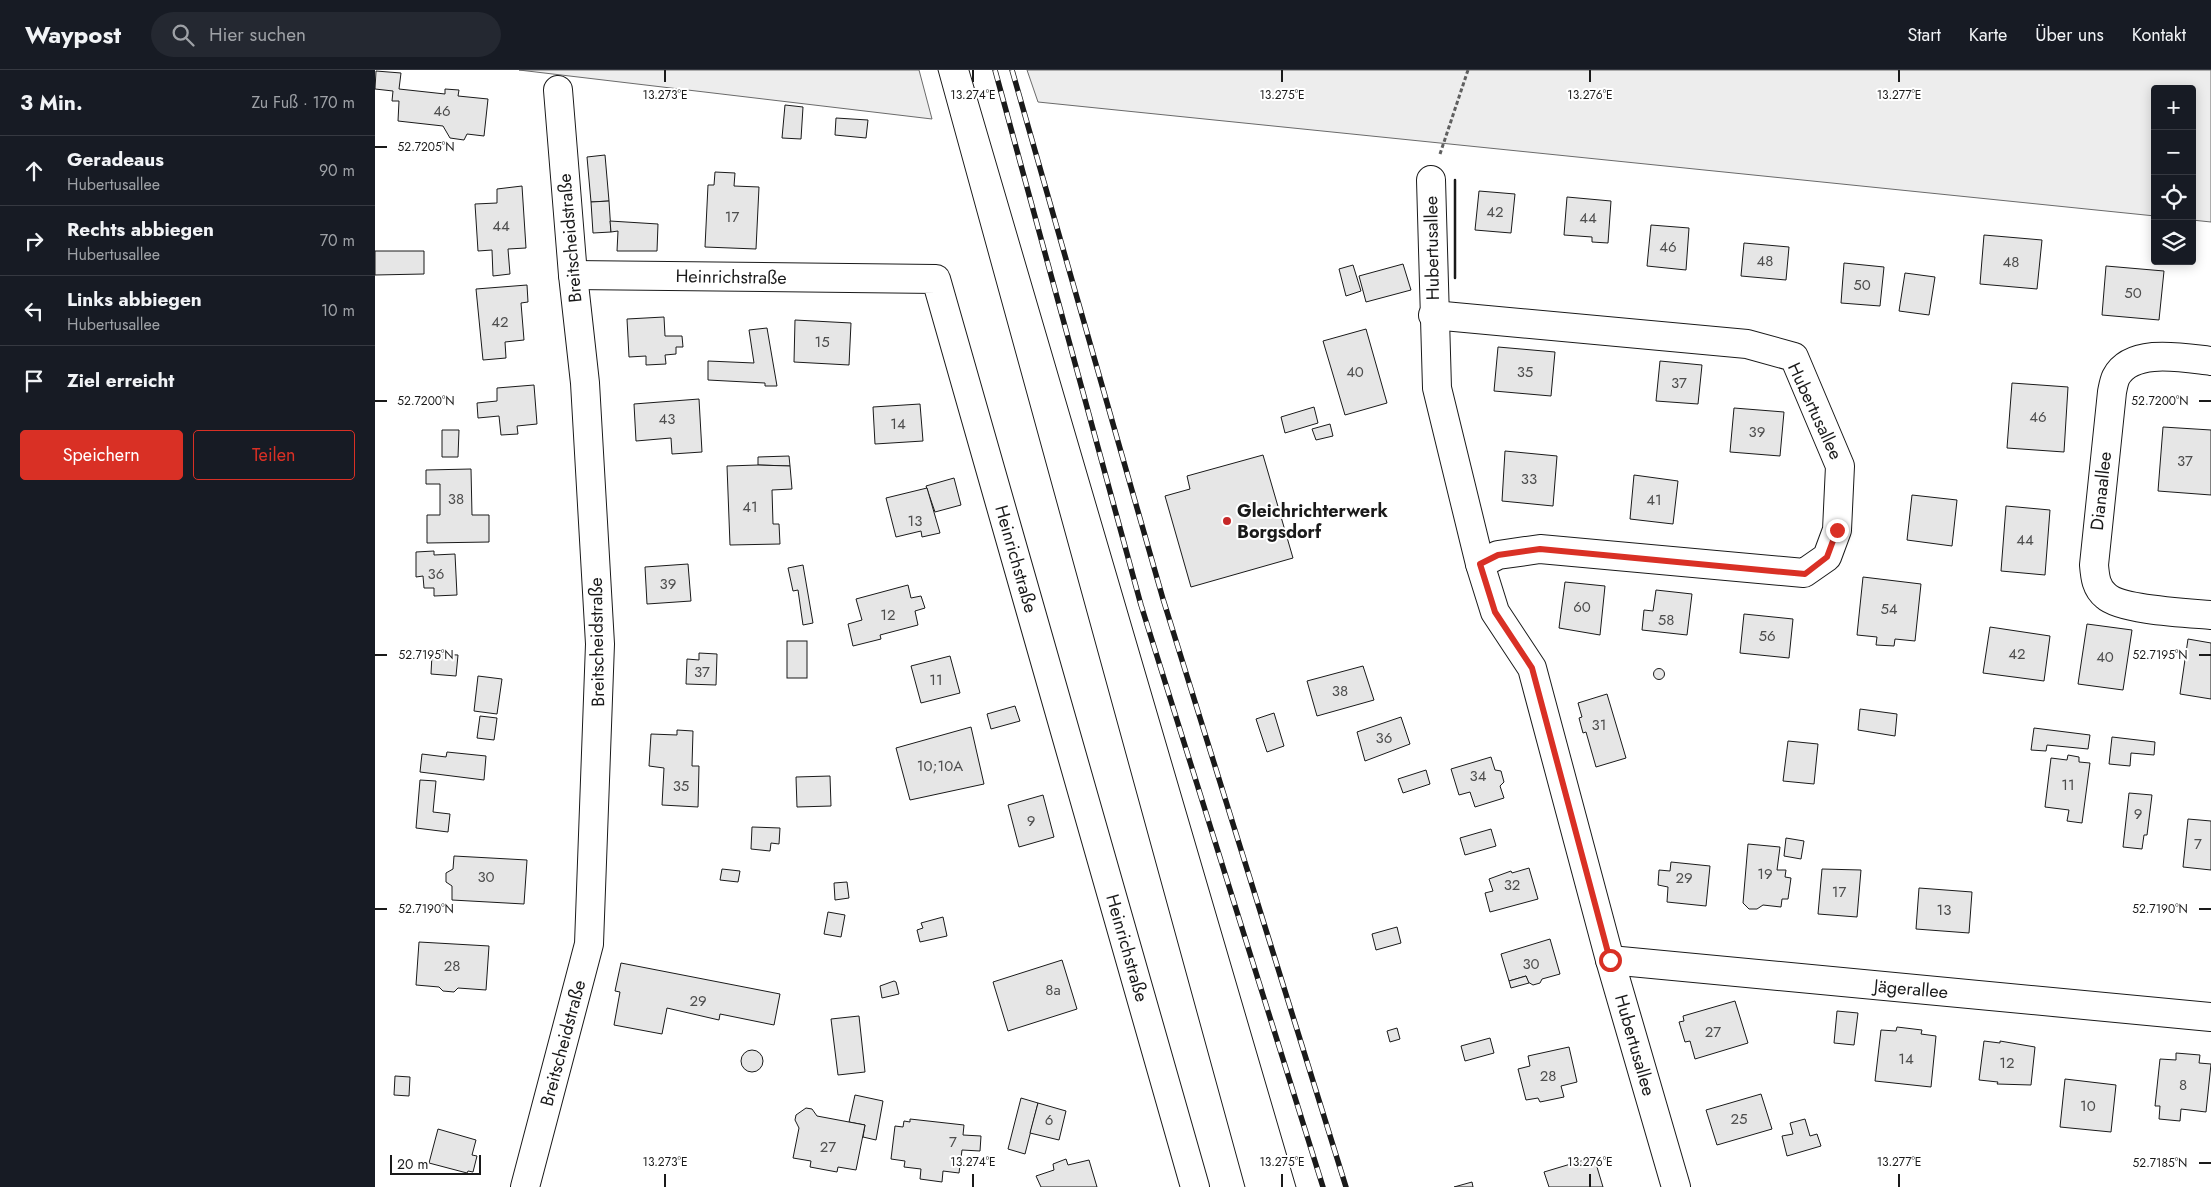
<!DOCTYPE html>
<html lang="de">
<meta charset="utf-8">
<style>
:root{--surface:#171b24;--page:#242831;--text:#f1f3f6;--muted:#9ea1a6;--line:#363941;--accent:#d93025}
body{margin:0;font-family:Jost,sans-serif;background:var(--page);color:var(--text)}
.controls{position:absolute;right:15px;top:15px;display:grid;overflow:hidden;border-radius:5px;box-shadow:0 2px 12px #0003}
.controls button{width:45px;height:45px;display:grid;place-items:center;padding:0;border:0;border-bottom:1px solid var(--line);background:var(--surface);color:var(--text);font:25px sans-serif}
.scale{position:absolute;left:15px;bottom:12px;width:91px;box-sizing:border-box;padding-left:5px;border:2px solid #1a1a1a;border-top:0;font-size:14px;line-height:18px;white-space:nowrap;color:#1a1a1a;-webkit-text-stroke:4px #fff;paint-order:stroke}
.stop{position:absolute;width:15px;height:15px;margin:-11px;border:4px solid #d93025;border-radius:50%;background:#fff}
.stop.end{background:#d93025;border-color:#fff;box-shadow:0 1px 5px #0008}
.list{margin:0;padding:0;list-style:none}
h2{display:flex;justify-content:space-between;align-items:center;height:65px;margin:0;padding:0 20px;font-size:21px}
h2 small{font-size:16px;font-weight:400;color:var(--muted)}
.list li{display:grid;grid-template-columns:32px 1fr auto;gap:15px;align-items:center;box-sizing:border-box;height:70px;padding:0 20px;border-top:1px solid var(--line)}
.list b{display:block;font-size:19px;white-space:nowrap}
.list p{margin:0;font-size:16px;white-space:nowrap;color:var(--muted)}
.list em{font-size:16px;font-style:normal;color:var(--muted)}
.actions{display:flex;gap:10px;padding:15px 20px}
.actions a{flex:1;padding:11px 0;border:1px solid var(--accent);border-radius:5px;text-align:center;font-size:18px;color:var(--accent)}
.actions .main{background:var(--accent);color:#fff}
.icon{flex:none;width:28px;height:28px;fill:none;stroke:currentColor;stroke-width:2;stroke-linecap:round;stroke-linejoin:round}
.map{position:relative;flex:none;width:1836px;height:1117px;overflow:hidden}
header{display:flex;align-items:center;gap:30px;box-sizing:border-box;height:70px;padding:0 25px;background:var(--surface);border-bottom:1px solid var(--line)}
header strong{font-size:24px}
nav{display:flex;gap:28px;margin-inline-start:auto;font-size:18px}
.search{width:350px;height:45px;background:var(--page);display:flex;align-items:center;gap:12px;box-sizing:border-box;padding:0 18px;border-radius:28px;color:var(--muted);font-size:19px}
main{display:flex}
aside{flex:1;background:var(--surface)}
.map>svg:first-child{display:block}
</style>
<header>
<strong>Waypost</strong>
<div class="search"><svg class="icon" aria-label="search" viewBox="0 0 24 24"><circle cx="10" cy="10" r="6"/><path d="M15 15l6 6"/></svg>Hier suchen</div>
<nav><a>Start</a><a>Karte</a><a>Über uns</a><a>Kontakt</a></nav>
</header>
<main>
<aside>
<h2>3 Min.<small>Zu Fuß · 170 m</small></h2>
<ul class="list">
<li><svg class="icon" aria-label="ahead" viewBox="0 0 24 24"><path d="M12 20V5M6 11l6-6 6 6"/></svg><div><b>Geradeaus</b><p>Hubertusallee</p></div><em>90 m</em></li>
<li><svg class="icon" aria-label="right" viewBox="0 0 24 24"><path d="M7 20v-9h11M14 6l5 5-5 5"/></svg><div><b>Rechts abbiegen</b><p>Hubertusallee</p></div><em>70 m</em></li>
<li><svg class="icon" aria-label="left" viewBox="0 0 24 24"><path d="M17 20v-9H6M10 6l-5 5 5 5"/></svg><div><b>Links abbiegen</b><p>Hubertusallee</p></div><em>10 m</em></li>
<li><svg class="icon" aria-label="arrive" viewBox="0 0 24 24"><path d="M6 21V4h12l-3 4 3 4H6"/></svg><div><b>Ziel erreicht</b></div></li>
</ul>
<div class="actions"><a class="main">Speichern</a><a>Teilen</a></div>
</aside>
<div class="map">
<svg width="1836" height="1117" viewBox="0 0 1836 1117">
<rect width="100%" height="100%" fill="#fff"/>
<g fill="#ededed" stroke="#6a6a6a">
<polygon points="144,0 544,0 557,49"/>
<polygon points="652,0 1836,0 1836,152 1817,150 1817,19 1780,19 1780,146 663,32"/>
</g>
<g fill="#e6e6e6" stroke="#1a1a1a">
<polygon points="1,1 26,3 24,19 70,24 70,19 84,20 83,26 113,29 109,66 92,64 89,70 75,68 68,56 23,51 24,31 17,31 18,21 0,19"/>
<polygon points="410,35 428,37 426,69 407,68"/>
<polygon points="461,48 493,50 491,68 460,65"/>
<polygon points="230,85 234,131 216,132 212,87"/>
<polygon points="340,102 360,103 359,116 384,117 381,179 330,177 333,115 339,115"/>
<polygon points="147,116 151,178 133,179 135,204 118,206 117,180 103,181 100,134 122,133 122,119"/>
<polygon points="1104,121 1140,124 1136,163 1100,160"/>
<polygon points="1192,127 1236,131 1233,173 1217,172 1217,167 1189,165"/>
<polygon points="234,131 236,162 218,163 216,132"/>
<polygon points="235,151 283,154 282,181 242,181 243,161 236,162"/>
<polygon points="1276,155 1314,158 1311,200 1272,196"/>
<polygon points="1609,165 1667,170 1662,219 1605,214"/>
<polygon points="1369,173 1414,177 1411,210 1366,206"/>
<polygon points="0,181 49,181 49,204 0,205"/>
<polygon points="1469,193 1509,197 1505,236 1466,233"/>
<polygon points="1028,194 1036,220 991,232 984,206"/>
<polygon points="978,195 986,221 971,226 964,199"/>
<polygon points="1731,196 1789,201 1784,250 1727,245"/>
<polygon points="1530,203 1560,207 1554,245 1524,241"/>
<polygon points="152,215 153,232 146,233 149,270 130,272 131,288 108,290 101,219"/>
<polygon points="289,247 290,266 307,266 308,277 301,277 301,284 290,285 291,294 271,295 271,286 254,287 252,249"/>
<polygon points="420,250 476,253 474,295 419,292"/>
<polygon points="392,258 402,316 390,316 390,313 333,310 333,291 379,293 374,260"/>
<polygon points="991,259 1012,333 970,345 948,271"/>
<polygon points="1123,277 1180,282 1176,326 1119,321"/>
<polygon points="1285,291 1327,295 1323,334 1281,331"/>
<polygon points="1637,313 1693,317 1689,382 1632,378"/>
<polygon points="159,315 162,354 142,356 143,364 126,365 124,346 103,348 102,333 122,331 122,318"/>
<polygon points="324,329 327,382 297,384 296,368 261,371 259,334"/>
<polygon points="545,334 548,371 500,374 498,337"/>
<polygon points="939,337 943,353 910,363 906,347"/>
<polygon points="1359,338 1409,342 1405,386 1355,382"/>
<polygon points="955,354 958,366 941,370 937,359"/>
<polygon points="1788,357 1836,360 1836,425 1783,421"/>
<polygon points="67,360 84,360 83,387 67,387"/>
<polygon points="1130,381 1182,386 1178,436 1127,431"/>
<polygon points="888,385 918,488 816,517 790,426 815,419 812,406"/>
<polygon points="414,386 415,396 383,395 383,387"/>
<polygon points="383,395 415,396 417,419 397,420 398,454 404,454 405,474 355,475 352,396"/>
<polygon points="96,399 97,445 114,445 114,472 52,473 52,445 65,445 65,414 51,414 51,400"/>
<polygon points="1259,405 1303,411 1298,454 1255,449"/>
<polygon points="579,408 586,435 560,442 551,416"/>
<polygon points="552,418 565,463 547,467 546,461 521,467 511,428"/>
<polygon points="1537,425 1582,430 1577,476 1532,470"/>
<polygon points="1631,436 1675,440 1670,505 1626,501"/>
<polygon points="59,481 59,485 80,484 82,525 59,526 59,518 49,518 48,506 41,507 41,482"/>
<polygon points="313,494 316,531 272,534 270,497"/>
<polygon points="428,495 438,553 428,555 423,520 418,521 413,498"/>
<polygon points="1488,507 1546,514 1540,571 1520,569 1519,576 1501,575 1502,567 1482,565"/>
<polygon points="1190,512 1230,516 1225,565 1184,558"/>
<polygon points="533,515 536,528 546,526 550,538 540,541 543,555 505,565 506,569 478,576 473,554 487,550 481,529"/>
<polygon points="1281,520 1317,524 1312,565 1267,560 1269,540 1278,541"/>
<polygon points="1369,544 1418,549 1414,588 1365,583"/>
<polygon points="1712,554 1757,560 1748,620 1703,614"/>
<polygon points="1615,557 1675,566 1669,611 1608,603"/>
<polygon points="1813,569 1836,573 1836,629 1805,624"/>
<rect x="412" y="571" width="20" height="37"/>
<polygon points="324,583 342,584 341,615 311,614 312,589 324,590"/>
<polygon points="57,584 83,585 81,606 56,604"/>
<polygon points="575,586 585,623 546,633 536,596"/>
<polygon points="988,596 999,630 942,646 932,611"/>
<circle cx="1284" cy="604" r="5.5"/>
<polygon points="103,606 127,609 122,644 99,641"/>
<polygon points="1232,624 1251,688 1221,697 1211,662 1208,663 1204,648 1207,647 1203,633"/>
<polygon points="640,636 645,651 616,659 612,644"/>
<polygon points="1485,639 1522,644 1520,666 1483,660"/>
<polygon points="899,643 909,676 892,682 881,649"/>
<polygon points="105,646 122,648 119,670 102,668"/>
<polygon points="1026,647 1035,674 990,691 982,662"/>
<polygon points="596,657 609,714 535,730 521,678"/>
<polygon points="1659,658 1715,665 1713,679 1672,675 1671,681 1656,680"/>
<polygon points="302,660 318,661 317,696 324,696 323,737 287,735 289,698 274,696 276,664 302,665"/>
<polygon points="1737,667 1780,672 1779,685 1756,683 1755,696 1734,694"/>
<polygon points="1413,671 1443,674 1439,714 1408,711"/>
<polygon points="72,682 111,686 109,710 45,702 47,684 71,687"/>
<polygon points="1693,685 1704,687 1704,692 1715,693 1707,753 1692,751 1694,740 1670,737 1676,688 1692,690"/>
<polygon points="1116,687 1120,700 1126,701 1129,712 1125,716 1129,728 1100,737 1095,722 1084,725 1076,699"/>
<polygon points="1051,700 1055,714 1028,723 1023,709"/>
<polygon points="455,706 456,736 422,737 421,707"/>
<polygon points="45,710 61,711 58,742 75,744 73,762 41,758"/>
<polygon points="1754,723 1777,725 1772,765 1769,765 1767,779 1748,777"/>
<polygon points="668,725 679,767 644,777 633,735"/>
<polygon points="1813,749 1836,751 1836,800 1808,797"/>
<polygon points="377,757 405,758 404,774 396,773 395,781 376,779"/>
<polygon points="1116,759 1121,776 1090,785 1085,768"/>
<polygon points="1411,768 1429,771 1426,789 1409,786"/>
<polygon points="1373,774 1405,777 1402,800 1411,800 1410,807 1416,808 1413,829 1407,829 1406,837 1388,835 1382,839 1374,839 1368,833"/>
<polygon points="79,786 152,790 149,834 77,830 77,816 71,812 71,803 78,799"/>
<polygon points="1296,792 1335,796 1331,836 1292,832 1293,817 1283,815 1284,800 1295,801"/>
<polygon points="1154,798 1163,829 1115,842 1110,823 1118,821 1114,809 1136,801 1137,803"/>
<polygon points="347,799 365,801 363,812 345,810"/>
<polygon points="1447,799 1486,800 1482,847 1443,844"/>
<polygon points="472,812 474,828 460,830 459,813"/>
<polygon points="1544,818 1597,822 1594,863 1541,859"/>
<polygon points="453,842 470,845 466,867 449,864"/>
<polygon points="568,847 572,866 545,872 542,860 548,858 546,853"/>
<polygon points="1022,857 1026,873 1001,880 997,864"/>
<polygon points="1175,869 1185,904 1167,909 1165,913 1158,915 1153,912 1151,906 1134,911 1126,884"/>
<polygon points="44,872 114,876 111,920 83,918 79,922 68,921 64,917 41,915"/>
<polygon points="687,890 702,939 633,961 618,912"/>
<polygon points="246,893 405,924 399,955 345,944 344,950 292,938 287,964 239,955 245,922 240,921"/>
<polygon points="1151,906 1154,913 1136,918 1134,911"/>
<polygon points="519,911 521,912 524,924 507,928 505,916"/>
<polygon points="1360,931 1373,973 1320,989 1315,971 1310,972 1304,952 1309,951 1308,946"/>
<polygon points="1462,941 1483,943 1479,975 1459,973"/>
<polygon points="484,946 490,1002 463,1005 456,949"/>
<polygon points="1522,957 1547,960 1546,964 1561,966 1556,1017 1500,1011 1506,960 1521,961"/>
<polygon points="1022,958 1025,969 1015,972 1012,961"/>
<polygon points="1115,968 1119,983 1090,991 1086,976"/>
<polygon points="1609,971 1625,973 1625,971 1660,977 1656,1015 1622,1014 1623,1012 1604,1010"/>
<polygon points="1194,977 1202,1012 1186,1016 1189,1027 1165,1032 1163,1028 1151,1030 1143,999 1155,996 1153,986"/>
<circle cx="377" cy="991" r="11"/>
<polygon points="1801,983 1825,985 1824,993 1836,994 1831,1042 1806,1039 1805,1051 1784,1049 1785,1036 1780,1036 1785,989 1801,990"/>
<polygon points="20,1006 35,1007 34,1026 19,1025"/>
<polygon points="1690,1009 1741,1015 1736,1062 1685,1057"/>
<polygon points="1386,1024 1397,1059 1342,1075 1331,1040"/>
<polygon points="480,1025 508,1031 501,1070 488,1067 490,1055 474,1052"/>
<polygon points="646,1028 663,1033 650,1084 633,1079"/>
<polygon points="663,1033 691,1041 684,1070 655,1063"/>
<polygon points="431,1038 437,1039 442,1046 490,1055 481,1100 463,1097 462,1102 435,1097 436,1091 418,1088 424,1058 420,1050 421,1045"/>
<polygon points="535,1049 589,1055 588,1065 606,1066 605,1081 587,1080 584,1103 568,1101 567,1112 545,1109 546,1099 529,1097 530,1091 516,1089 520,1056 528,1057 529,1051 535,1052"/>
<polygon points="1430,1049 1435,1066 1442,1064 1446,1076 1412,1086 1407,1066 1418,1064 1415,1053"/>
<polygon points="63,1059 101,1070 97,1085 102,1086 98,1102 93,1101 92,1103 54,1093"/>
<polygon points="1219,1087 1228,1117 1174,1117 1169,1102"/>
<polygon points="691,1089 693,1095 714,1090 722,1117 666,1117 661,1106 679,1100 678,1094"/>
<polygon points="1097,1112 1098,1117 1079,1117"/>
</g>
<g fill="none" stroke-linecap="round" stroke-linejoin="round">
<defs>
<g id="minor">
<polyline points="1056,110 1062,318 1105,494 1120,542 1157,598 1235,890 1301,1117"/>
<polyline points="198,205 561,209 820,1117"/>
<polyline points="1058,245 1372,274 1419,287 1465,396 1462,460 1452,487 1429,503 1165,479 1123,485 1105,494"/>
<path d="M 1836,291 C 1809,288 1757,277 1741,307 C 1739,311 1738,317 1737,322 L 1719,495 C 1720,507 1721,518 1731,526 C 1746,540 1813,543 1836,545"/>
<polyline points="1235,890 1836,947"/>
<polyline points="150,1117 214,874 225,574 210,313 198,205 183,20"/>
</g>
</defs>
<use href="#minor" stroke="#1a1a1a" stroke-width="30"/>
<polyline stroke="#5f5f5f" stroke-width="3" stroke-dasharray="4 2.5" stroke-linecap="butt" points="1065,84 1093,0"/>
<use href="#minor" stroke="#fff" stroke-width="28"/>
<g stroke="#1a1a1a" stroke-width="1">
<polyline points="563,0 870,1117"/>
<polyline points="594,0 921,1117"/>
</g>
<defs>
<g id="rail">
<polyline points="620,0 766,535 948,1117"/>
<polyline points="637,0 788,529 971,1117"/>
</g>
</defs>
<use href="#rail" stroke="#1a1a1a" stroke-width="5.5"/>
<use href="#rail" stroke="#fff" stroke-width="4" stroke-dasharray="11" stroke-linecap="butt"/>
<polyline stroke="#1a1a1a" stroke-width="2.5" points="1080,110 1080,208"/>
</g>
<g fill="none" stroke-linecap="round" stroke-linejoin="round">
<polyline stroke="#d93025" stroke-width="6" points="1235,890 1157,598 1120,542 1105,494 1123,485 1165,479 1430,504 1452,487 1462,460"/>
</g>
<path fill="none" stroke="#1a1a1a" stroke-width="2" d="M 290,0 L 290,12M 598,0 L 598,12M 907,0 L 907,12M 1215,0 L 1215,12M 1524,0 L 1524,12M 0,77 L 12,77M 0,331 L 12,331M 1824,331 L 1836,331M 0,585 L 12,585M 1824,585 L 1836,585M 0,839 L 12,839M 1824,839 L 1836,839M 1824,1093 L 1836,1093M 290,1104 L 290,1117M 598,1104 L 598,1117M 907,1104 L 907,1117M 1215,1104 L 1215,1117M 1524,1104 L 1524,1117"/>
<circle fill="#c62828" stroke="#fff" stroke-width="2" cx="852" cy="451" r="5"/>
<g text-anchor="middle" stroke-width="4" stroke-linejoin="round" paint-order="stroke">
<g font-size="15" fill="#4d4d4d">
<text x="67" y="46">46</text>
<text x="1120" y="147">42</text>
<text x="357" y="152">17</text>
<text x="1213" y="153">44</text>
<text x="126" y="161">44</text>
<text x="1293" y="182">46</text>
<text x="1390" y="196">48</text>
<text x="1636" y="197">48</text>
<text x="1487" y="220">50</text>
<text x="1758" y="228">50</text>
<text x="125" y="257">42</text>
<text x="447" y="277">15</text>
<text x="980" y="307">40</text>
<text x="1150" y="307">35</text>
<text x="1304" y="318">37</text>
<text x="1663" y="352">46</text>
<text x="292" y="354">43</text>
<text x="523" y="359">14</text>
<text x="1382" y="367">39</text>
<text x="1810" y="396">37</text>
<text x="1154" y="414">33</text>
<text x="81" y="434">38</text>
<text x="1279" y="435">41</text>
<text x="375" y="442">41</text>
<text x="540" y="456">13</text>
<text x="1650" y="475">44</text>
<text x="61" y="509">36</text>
<text x="293" y="519">39</text>
<text x="1207" y="542">60</text>
<text x="1514" y="544">54</text>
<text x="513" y="550">12</text>
<text x="1291" y="555">58</text>
<text x="1392" y="571">56</text>
<text x="1642" y="589">42</text>
<text x="1730" y="592">40</text>
<text x="327" y="607">37</text>
<text x="561" y="615">11</text>
<text x="965" y="626">38</text>
<text x="1224" y="660">31</text>
<text x="1009" y="673">36</text>
<text x="565" y="701">10;10A</text>
<text x="1103" y="711">34</text>
<text x="1693" y="720">11</text>
<text x="306" y="721">35</text>
<text x="1763" y="749">9</text>
<text x="656" y="756">9</text>
<text x="1823" y="779">7</text>
<text x="1390" y="809">19</text>
<text x="111" y="812">30</text>
<text x="1309" y="813">29</text>
<text x="1137" y="820">32</text>
<text x="1464" y="827">17</text>
<text x="1569" y="845">13</text>
<text x="1156" y="899">30</text>
<text x="77" y="901">28</text>
<text x="678" y="925">8a</text>
<text x="323" y="936">29</text>
<text x="1338" y="967">27</text>
<text x="1531" y="994">14</text>
<text x="1632" y="998">12</text>
<text x="1173" y="1011">28</text>
<text x="1808" y="1020">8</text>
<text x="1713" y="1041">10</text>
<text x="1364" y="1054">25</text>
<text x="674" y="1055">6</text>
<text x="578" y="1077">7</text>
<text x="453" y="1082">27</text>
</g>
<g font-size="18" fill="#1a1a1a" stroke="#fff">
<text transform="translate(195 168) rotate(-95)" y="6">Breitscheidstraße</text>
<text transform="translate(1057 178) rotate(-91)" y="6">Hubertusallee</text>
<text transform="translate(356 207) rotate(1)" y="6">Heinrichstraße</text>
<text transform="translate(1440 341) rotate(65)" y="6">Hubertusallee</text>
<text transform="translate(1726 421) rotate(-84)" y="6">Dianaallee</text>
<text transform="translate(641 489) rotate(74)" y="6">Heinrichstraße</text>
<text transform="translate(222 572) rotate(-91)" y="6">Breitscheidstraße</text>
<text transform="translate(752 878) rotate(74)" y="6">Heinrichstraße</text>
<text transform="translate(1536 919) rotate(5)" y="6">Jägerallee</text>
<text transform="translate(188 973) rotate(-75)" y="6">Breitscheidstraße</text>
<text transform="translate(1260 975) rotate(74)" y="6">Hubertusallee</text>
</g>
<g font-size="18" font-weight="bold" fill="#1a1a1a" stroke="#fff" text-anchor="start">
<text x="862" y="447">Gleichrichterwerk<tspan x="862" dy="21">Borgsdorf</tspan></text>
</g>
</g>
<g font-size="12" text-anchor="middle" fill="#1a1a1a" stroke="#fff" stroke-width="4" stroke-linejoin="round" paint-order="stroke">
<text x="290" y="29">13.273°E</text>
<text x="598" y="29">13.274°E</text>
<text x="907" y="29">13.275°E</text>
<text x="1215" y="29">13.276°E</text>
<text x="1524" y="29">13.277°E</text>
<text x="51" y="81">52.7205°N</text>
<text x="51" y="335">52.7200°N</text>
<text x="1785" y="335">52.7200°N</text>
<text x="51" y="589">52.7195°N</text>
<text x="1785" y="589">52.7195°N</text>
<text x="51" y="843">52.7190°N</text>
<text x="1785" y="843">52.7190°N</text>
<text x="290" y="1096">13.273°E</text>
<text x="598" y="1096">13.274°E</text>
<text x="907" y="1096">13.275°E</text>
<text x="1215" y="1096">13.276°E</text>
<text x="1524" y="1096">13.277°E</text>
<text x="1785" y="1097">52.7185°N</text>
</g>
</svg>
<div class="controls">
<button>+</button>
<button>−</button>
<button><svg class="icon" aria-label="locate" viewBox="0 0 24 24"><circle cx="12" cy="12" r="6"/><path d="M12 2v4M12 18v4M2 12h4M18 12h4"/></svg></button>
<button><svg class="icon" aria-label="layers" viewBox="0 0 24 24"><path d="M12 4l9 5-9 5-9-5zM3 14l9 5 9-5"/></svg></button>
</div>
<div class="scale">20 m</div>
<div class="stop" style="left:1235px;top:890px"></div>
<div class="stop end" style="left:1462px;top:460px"></div>
</div>
</main>
